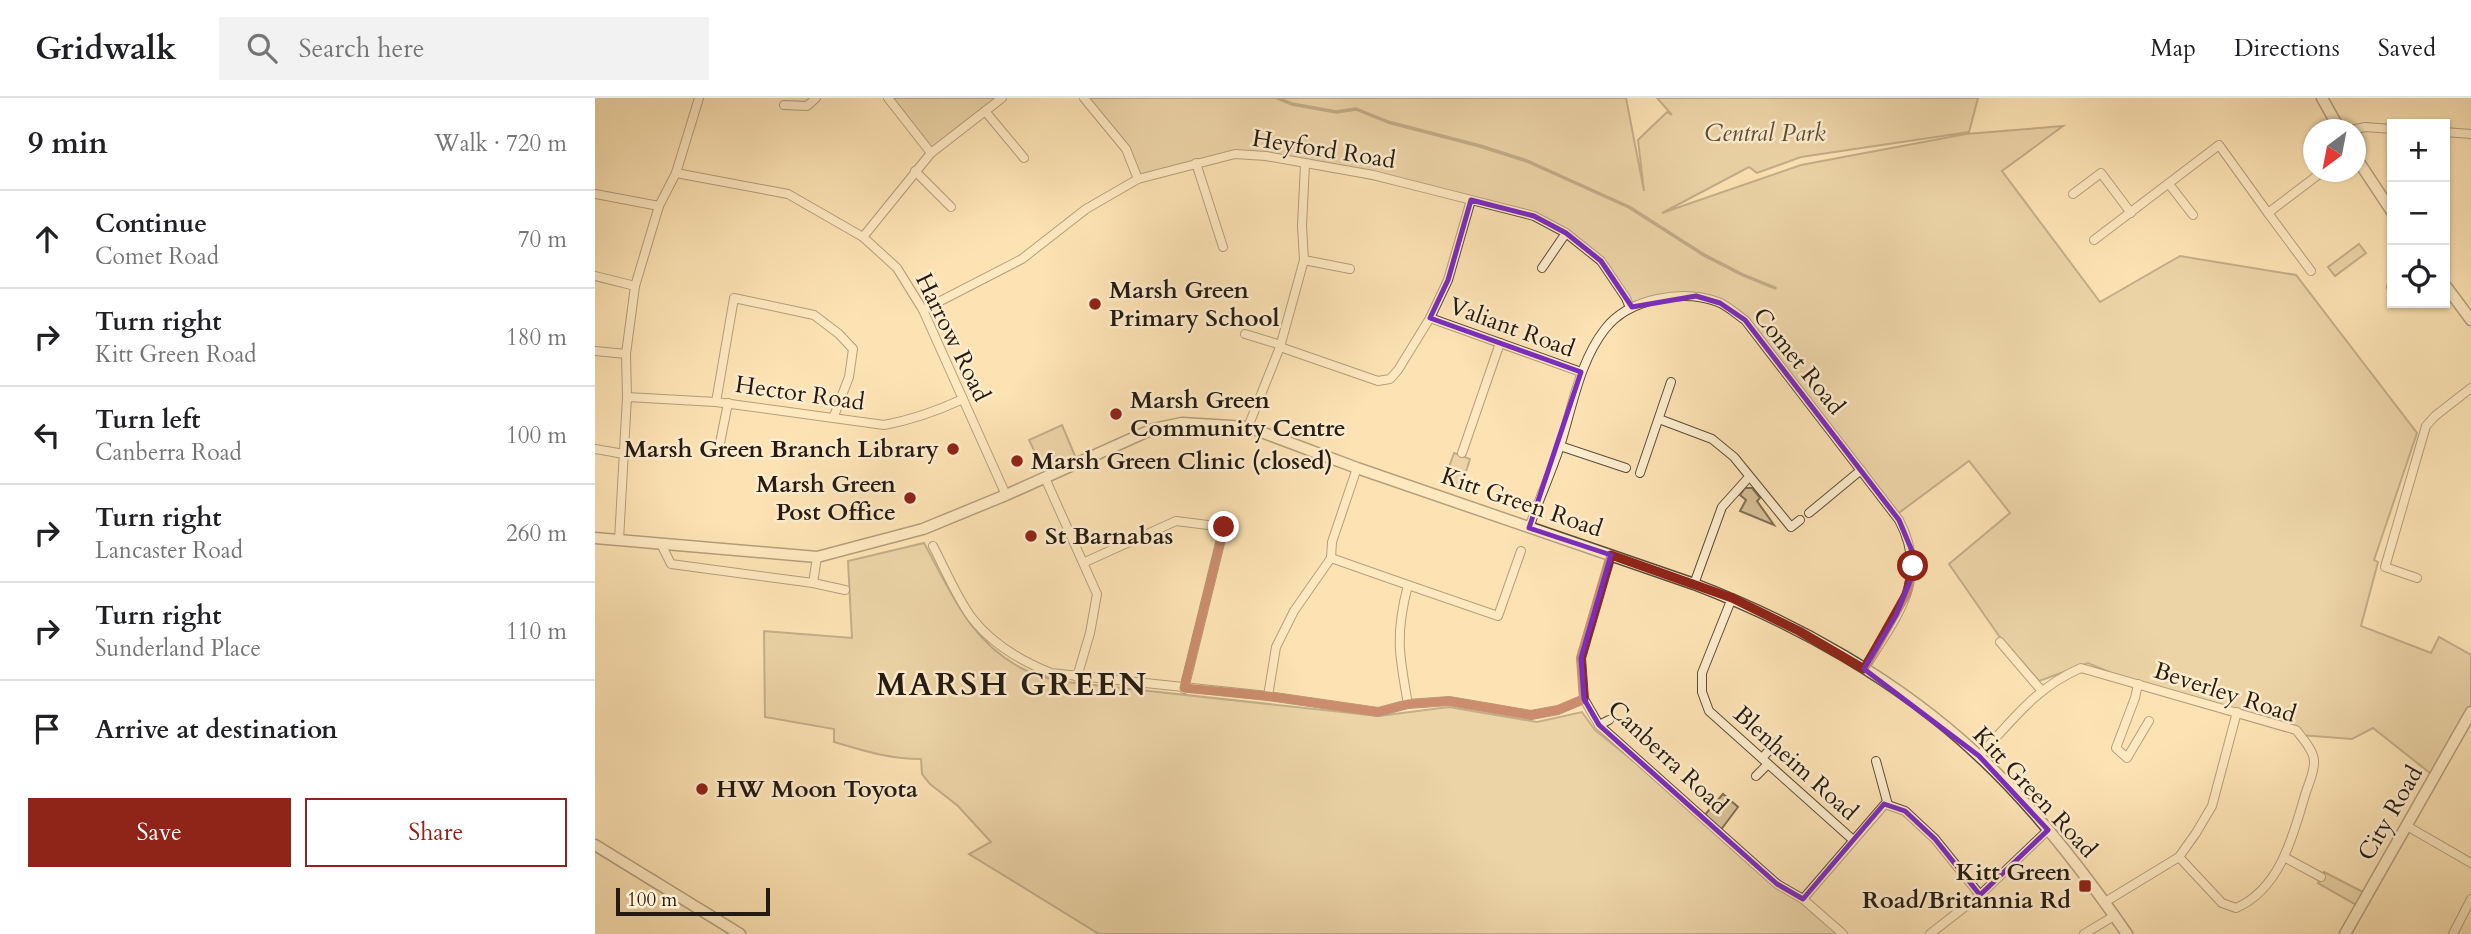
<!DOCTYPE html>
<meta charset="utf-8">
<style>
:root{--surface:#fff;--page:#f2f2f2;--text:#202124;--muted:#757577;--line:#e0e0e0;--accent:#8f2418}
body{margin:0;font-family:Cardo,serif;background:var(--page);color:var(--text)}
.controls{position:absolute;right:21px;top:21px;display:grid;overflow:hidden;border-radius:0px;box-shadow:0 2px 5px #0004}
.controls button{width:63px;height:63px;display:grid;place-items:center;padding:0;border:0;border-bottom:2px solid var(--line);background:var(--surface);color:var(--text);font:35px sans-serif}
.compass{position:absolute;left:1708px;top:21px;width:63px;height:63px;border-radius:50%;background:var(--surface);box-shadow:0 2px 5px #0004;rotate:212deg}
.scale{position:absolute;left:21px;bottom:18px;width:154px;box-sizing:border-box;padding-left:7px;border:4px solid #251b12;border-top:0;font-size:19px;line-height:24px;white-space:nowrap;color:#251b12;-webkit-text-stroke:5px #feedce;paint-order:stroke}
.stop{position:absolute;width:21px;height:21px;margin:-16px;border:5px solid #8f2418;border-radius:50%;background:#fff}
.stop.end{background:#8f2418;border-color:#fff;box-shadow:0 2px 7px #0008}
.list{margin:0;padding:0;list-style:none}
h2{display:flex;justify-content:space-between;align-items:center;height:91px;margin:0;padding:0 28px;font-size:30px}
h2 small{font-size:23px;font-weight:400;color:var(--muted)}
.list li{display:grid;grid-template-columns:46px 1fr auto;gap:21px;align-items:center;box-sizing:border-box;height:98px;padding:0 28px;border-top:2px solid var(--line)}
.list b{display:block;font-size:26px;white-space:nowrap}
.list p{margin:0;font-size:23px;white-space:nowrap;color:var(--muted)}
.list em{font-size:23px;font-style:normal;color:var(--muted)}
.actions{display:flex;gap:14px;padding:21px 28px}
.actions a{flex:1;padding:16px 0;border:2px solid var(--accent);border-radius:0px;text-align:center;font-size:24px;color:var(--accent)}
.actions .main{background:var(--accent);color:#fff}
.icon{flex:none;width:38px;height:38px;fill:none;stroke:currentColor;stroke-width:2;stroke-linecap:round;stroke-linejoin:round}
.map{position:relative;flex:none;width:1876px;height:836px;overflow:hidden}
header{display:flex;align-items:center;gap:42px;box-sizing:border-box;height:98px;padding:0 35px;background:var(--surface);border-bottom:2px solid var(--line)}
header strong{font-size:33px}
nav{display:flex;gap:38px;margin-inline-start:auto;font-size:24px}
.search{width:490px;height:63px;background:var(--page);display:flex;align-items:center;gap:18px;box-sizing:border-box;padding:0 24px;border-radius:0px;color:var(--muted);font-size:26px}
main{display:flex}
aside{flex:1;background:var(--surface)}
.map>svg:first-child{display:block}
</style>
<header>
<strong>Gridwalk</strong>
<div class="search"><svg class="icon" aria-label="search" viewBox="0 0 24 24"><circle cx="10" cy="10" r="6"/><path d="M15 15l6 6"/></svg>Search here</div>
<nav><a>Map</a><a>Directions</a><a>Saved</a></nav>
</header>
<main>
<aside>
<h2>9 min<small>Walk · 720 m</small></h2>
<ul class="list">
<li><svg class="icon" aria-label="ahead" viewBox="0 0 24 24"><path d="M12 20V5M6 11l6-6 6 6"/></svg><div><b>Continue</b><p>Comet Road</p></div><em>70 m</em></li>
<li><svg class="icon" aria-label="right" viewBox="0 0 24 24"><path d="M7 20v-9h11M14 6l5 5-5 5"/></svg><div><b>Turn right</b><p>Kitt Green Road</p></div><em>180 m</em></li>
<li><svg class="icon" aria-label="left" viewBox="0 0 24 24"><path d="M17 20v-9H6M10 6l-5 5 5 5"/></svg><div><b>Turn left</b><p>Canberra Road</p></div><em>100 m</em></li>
<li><svg class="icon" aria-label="right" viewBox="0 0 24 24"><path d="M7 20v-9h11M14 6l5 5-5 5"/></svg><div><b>Turn right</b><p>Lancaster Road</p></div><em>260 m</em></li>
<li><svg class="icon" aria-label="right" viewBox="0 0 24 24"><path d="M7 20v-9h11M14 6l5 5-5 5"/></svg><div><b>Turn right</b><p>Sunderland Place</p></div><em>110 m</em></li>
<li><svg class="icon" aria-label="arrive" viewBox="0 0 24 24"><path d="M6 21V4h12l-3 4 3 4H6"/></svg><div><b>Arrive at destination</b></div></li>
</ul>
<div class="actions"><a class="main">Save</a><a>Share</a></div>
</aside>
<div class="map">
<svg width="1876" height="836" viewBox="0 0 1876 836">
<rect width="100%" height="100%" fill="#fde3b4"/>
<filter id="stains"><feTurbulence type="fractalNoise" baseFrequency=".00286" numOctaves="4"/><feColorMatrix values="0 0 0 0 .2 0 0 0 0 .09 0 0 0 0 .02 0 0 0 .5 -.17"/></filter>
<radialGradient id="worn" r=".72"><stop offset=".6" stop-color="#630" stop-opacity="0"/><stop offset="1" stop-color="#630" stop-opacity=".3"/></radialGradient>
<g fill="#d8c198" stroke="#7e6e55" stroke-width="2">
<polygon points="293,0 407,0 336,55"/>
<polygon points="489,0 1031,0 1049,93 1043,42 1072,14 1077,17 1062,0 1383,0 1374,34 1206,59 1162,75 1154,69 1067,115 1206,67 1371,36 1468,28 1407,73 1505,204 1585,158 1701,177 1822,335 1779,462 1783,464 1766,528 1836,555 1844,539 1876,557 1876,614 1840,679 1778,630 1757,641 1705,637 1543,586 1493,565 1444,583 1404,538 1354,466 1415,415 1374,363 1301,417 1150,222 1125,205 1101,198 1035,210 1006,163 939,118 711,66 640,56 543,81 531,51"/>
<polygon points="1764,146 1771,155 1740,178 1733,169"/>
<polygon points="467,327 480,358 448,371 434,342"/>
<polygon points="859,355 875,361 865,392 848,386"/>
<polygon points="1150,390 1157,390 1165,400 1162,403 1179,427 1145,413 1151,402 1145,397"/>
<path d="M 329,445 C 356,494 374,542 426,570 C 437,576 450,579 462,583 L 784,618 L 854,609 L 942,624 L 987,614 L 1000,632 L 1108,719 L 1128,696 L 1143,709 L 1125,733 L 1248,836 L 504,836 L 374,756 L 396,744 L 363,708 L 335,686 L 327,676 L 326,661 C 294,661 270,653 239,644 L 239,631 L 170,619 L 169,533 L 257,540 L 253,463 Z"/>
<polygon points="1729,774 1772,796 1765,809 1723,785"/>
</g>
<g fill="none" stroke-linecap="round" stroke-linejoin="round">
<polyline stroke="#7b6a52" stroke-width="3.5" points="682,0 697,6 741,14 761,11 793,24 885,48 932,63 1034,109 1109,157 1148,177 1180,190"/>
<defs>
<g id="minor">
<polyline points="293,0 336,55"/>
<polyline points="489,0 531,51 543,81"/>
<polyline points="189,7 212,8 221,0"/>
<polyline points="390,13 429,60"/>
<polyline points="1756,32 1770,29 1797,31"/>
<polyline points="1850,34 1876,36"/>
<polyline points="601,65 628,149"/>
<polyline points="320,73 356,109"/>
<polyline points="81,75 193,96 268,139 302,170 328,212 411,397"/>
<polyline points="1574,86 1598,117"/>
<polyline points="0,96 64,108"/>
<polyline points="1478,96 1506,75 1536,115"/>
<polyline points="1673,115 1716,173"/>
<polyline points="268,139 336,55 407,0"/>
<polyline points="1499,142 1624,47 1673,115 1727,74"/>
<polyline points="709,162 755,171"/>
<polyline points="947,170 971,135"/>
<polyline points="0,178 40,188"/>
<polyline points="1796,189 1797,188"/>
<polyline points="328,212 427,161 491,111 543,81 640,56 671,58 778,77 939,118 971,135 1006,163 1031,200 1035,210"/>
<polyline points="835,220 986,274"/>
<polyline points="650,236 686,247"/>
<polyline points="685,249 783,283 795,281 803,272 835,220 853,182 876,102"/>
<polyline points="0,253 31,256"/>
<path d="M 32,299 L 121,304 L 289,327 C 317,322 342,313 368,301"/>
<polyline points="121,304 139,200 219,217 244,236 258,251 254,279 239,318"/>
<polyline points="1064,321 1117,341 1139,359 1196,429 1205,422"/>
<polyline points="653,329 685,249 709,162 707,128 710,66"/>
<polyline points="965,348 1031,370"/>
<polyline points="0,351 29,356"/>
<polyline points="123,355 133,305"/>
<polyline points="867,355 905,245"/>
<polyline points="1045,375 1076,284"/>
<polyline points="450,380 502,496 495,535 482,579"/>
<polyline points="1214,415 1266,372"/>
<path d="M 934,430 C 944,401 957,373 966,345 C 978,306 985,263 1010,231 C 1034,200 1088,191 1123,204 C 1133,208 1141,216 1150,222 L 1304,422 C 1336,482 1300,520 1269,571"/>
<polyline points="24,442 32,299 31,256 40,188 64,108 81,75 104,0"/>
<polyline points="66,446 76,466 218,485 222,459"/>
<path d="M 338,448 C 350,471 362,500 377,520 C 397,546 426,563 456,575 L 673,598 L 783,614 L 813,606 L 854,603 L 936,617 L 963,612 L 989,601"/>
<polyline points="1016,457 986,560 989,601 1004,627 1182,786 1208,801 1248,836"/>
<path d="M 736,460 L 813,487 C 800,536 804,557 813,606"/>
<polyline points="490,464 581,423 629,429 589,591"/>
<polyline points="1822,480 1790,469 1831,328 1840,318 1876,290"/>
<polyline points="218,485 250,492"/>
<polyline points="1099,486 1127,409 1154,379"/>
<polyline points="813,487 903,518 926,453"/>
<polyline points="1137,500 1107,575 1107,594 1114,613 1257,741"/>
<polyline points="1405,544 1446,592"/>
<polyline points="1543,586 1540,600 1521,650 1532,660 1554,623"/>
<polyline points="673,598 681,549 699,513 736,460 737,444 762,370"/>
<polyline points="1004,627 1014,622"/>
<path d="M 1384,658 C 1417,623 1441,589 1486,570 L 1701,632 C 1708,641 1720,654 1719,665 C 1719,675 1713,687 1710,697 C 1698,738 1685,791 1641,810 L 1627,805 L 1584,759"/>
<polyline points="1167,660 1181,645"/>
<polyline points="1281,663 1293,707"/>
<polyline points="1161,678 1173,666"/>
<polyline points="1812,728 1876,765"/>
<polyline points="1689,759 1726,779"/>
<polyline points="1208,801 1290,706 1310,713 1340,741 1385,797"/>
<polyline points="1510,804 1584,759 1601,735 1617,708 1642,614"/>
<polyline points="1335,836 1385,797 1453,732"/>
<polyline points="1489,836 1519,818"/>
<polyline points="1858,836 1876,801"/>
</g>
<g id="tertiary">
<polyline points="1727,0 1745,32"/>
<polyline points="1760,58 1797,114"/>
<polyline points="1850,187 1876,222"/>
<path d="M 0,440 L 222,459 L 328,431 L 411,397 L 558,331 L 587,325 L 653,329 L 762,370 L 1099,486 C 1201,525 1303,582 1383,657 C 1438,708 1489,774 1532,836"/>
<polyline points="0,747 145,836"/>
<polyline points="1750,836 1876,614"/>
</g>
</defs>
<use href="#minor" stroke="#5b4d3a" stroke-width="10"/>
<use href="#tertiary" stroke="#5b4d3a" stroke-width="13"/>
<use href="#minor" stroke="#feedce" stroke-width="8"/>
<use href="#tertiary" stroke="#feedce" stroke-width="10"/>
</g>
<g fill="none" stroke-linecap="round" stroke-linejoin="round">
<polyline stroke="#8f2418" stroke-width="9" points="629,429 589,590 673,598 783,614 813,606 854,603 936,617 963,612 989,601 986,560 1016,457 1137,500 1204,533 1269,571 1312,495 1318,468"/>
</g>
<path d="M0 0H1876V836H0ZM 876,102 L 939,118 L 971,135 L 1006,163 L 1037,209 L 1101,198 L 1125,205 L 1150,222 L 1304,422 L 1317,453 L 1318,476 L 1301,517 L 1269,571 L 1384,658 L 1453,732 L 1385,797 L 1340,741 L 1310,713 L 1289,706 L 1208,801 L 1182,786 L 1004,627 L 989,601 L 986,560 L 1016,457 L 934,430 L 986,274 L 835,220 L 853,182 Z" fill="#fde3b4" fill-opacity=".55" fill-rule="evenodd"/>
<path fill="none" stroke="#7b2cbf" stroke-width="5" stroke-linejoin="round" d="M 876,102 L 939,118 L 971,135 L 1006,163 L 1037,209 L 1101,198 L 1125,205 L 1150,222 L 1304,422 L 1317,453 L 1318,476 L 1301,517 L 1269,571 L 1384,658 L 1453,732 L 1385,797 L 1340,741 L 1310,713 L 1289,706 L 1208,801 L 1182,786 L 1004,627 L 989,601 L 986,560 L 1016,457 L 934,430 L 986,274 L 835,220 L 853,182 Z"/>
<g fill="#8f2418" stroke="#feedce" stroke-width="2.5">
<circle cx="500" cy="206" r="7"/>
<circle cx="521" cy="316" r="7"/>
<circle cx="358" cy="351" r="7"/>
<circle cx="422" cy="363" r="7"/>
<circle cx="315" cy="400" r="7"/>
<circle cx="436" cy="438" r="7"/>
<circle cx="107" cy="691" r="7"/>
<rect x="1483" y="781" width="14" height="14" rx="3.5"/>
</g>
<g text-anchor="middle" stroke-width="5" stroke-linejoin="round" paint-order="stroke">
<g font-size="24" font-style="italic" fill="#5b4d3a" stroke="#feedce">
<text x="1170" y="43">Central Park</text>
</g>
<g font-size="24" fill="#251b12" stroke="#feedce">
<text transform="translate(729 51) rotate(9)" y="8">Heyford Road</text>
<text transform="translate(917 229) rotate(20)" y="8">Valiant Road</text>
<text transform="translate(358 239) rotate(64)" y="8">Harrow Road</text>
<text transform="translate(1204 263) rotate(51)" y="8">Comet Road</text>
<text transform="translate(205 295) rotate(8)" y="8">Hector Road</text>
<text transform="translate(927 404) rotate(19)" y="8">Kitt Green Road</text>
<text transform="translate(1630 594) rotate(18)" y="8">Beverley Road</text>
<text transform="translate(1073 659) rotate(43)" y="8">Canberra Road</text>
<text transform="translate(1201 665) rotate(42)" y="8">Blenheim Road</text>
<text transform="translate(1440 694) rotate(47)" y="8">Kitt Green Road</text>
<text transform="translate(1795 715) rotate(-60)" y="8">City Road</text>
</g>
<g font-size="24" font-weight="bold" fill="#251b12" stroke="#feedce" text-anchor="start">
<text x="514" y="200">Marsh Green<tspan x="514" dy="28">Primary School</tspan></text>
<text x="535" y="310">Marsh Green<tspan x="535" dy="28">Community Centre</tspan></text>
<text x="344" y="359" text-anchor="end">Marsh Green Branch Library</text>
<text x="436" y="371">Marsh Green Clinic (closed)</text>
<text x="301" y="394" text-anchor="end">Marsh Green<tspan x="301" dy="28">Post Office</tspan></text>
<text x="450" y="446">St Barnabas</text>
<text x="121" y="699">HW Moon Toyota</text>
<text x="1476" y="782" text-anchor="end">Kitt Green<tspan x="1476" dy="28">Road/Britannia Rd</tspan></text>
</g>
<g font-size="32" font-weight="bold" letter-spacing="2" fill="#251b12" stroke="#feedce">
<text x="417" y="597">MARSH GREEN</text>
</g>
</g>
<rect width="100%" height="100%" filter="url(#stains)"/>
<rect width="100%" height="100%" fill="url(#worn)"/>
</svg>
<div class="controls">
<button>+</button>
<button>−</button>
<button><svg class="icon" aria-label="locate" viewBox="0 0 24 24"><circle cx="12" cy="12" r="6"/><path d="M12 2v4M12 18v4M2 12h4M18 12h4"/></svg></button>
</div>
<svg class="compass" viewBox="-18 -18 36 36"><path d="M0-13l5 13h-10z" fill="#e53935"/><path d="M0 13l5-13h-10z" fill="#757577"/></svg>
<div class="scale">100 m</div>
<div class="stop" style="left:1318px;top:468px"></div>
<div class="stop end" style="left:629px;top:429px"></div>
</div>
</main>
